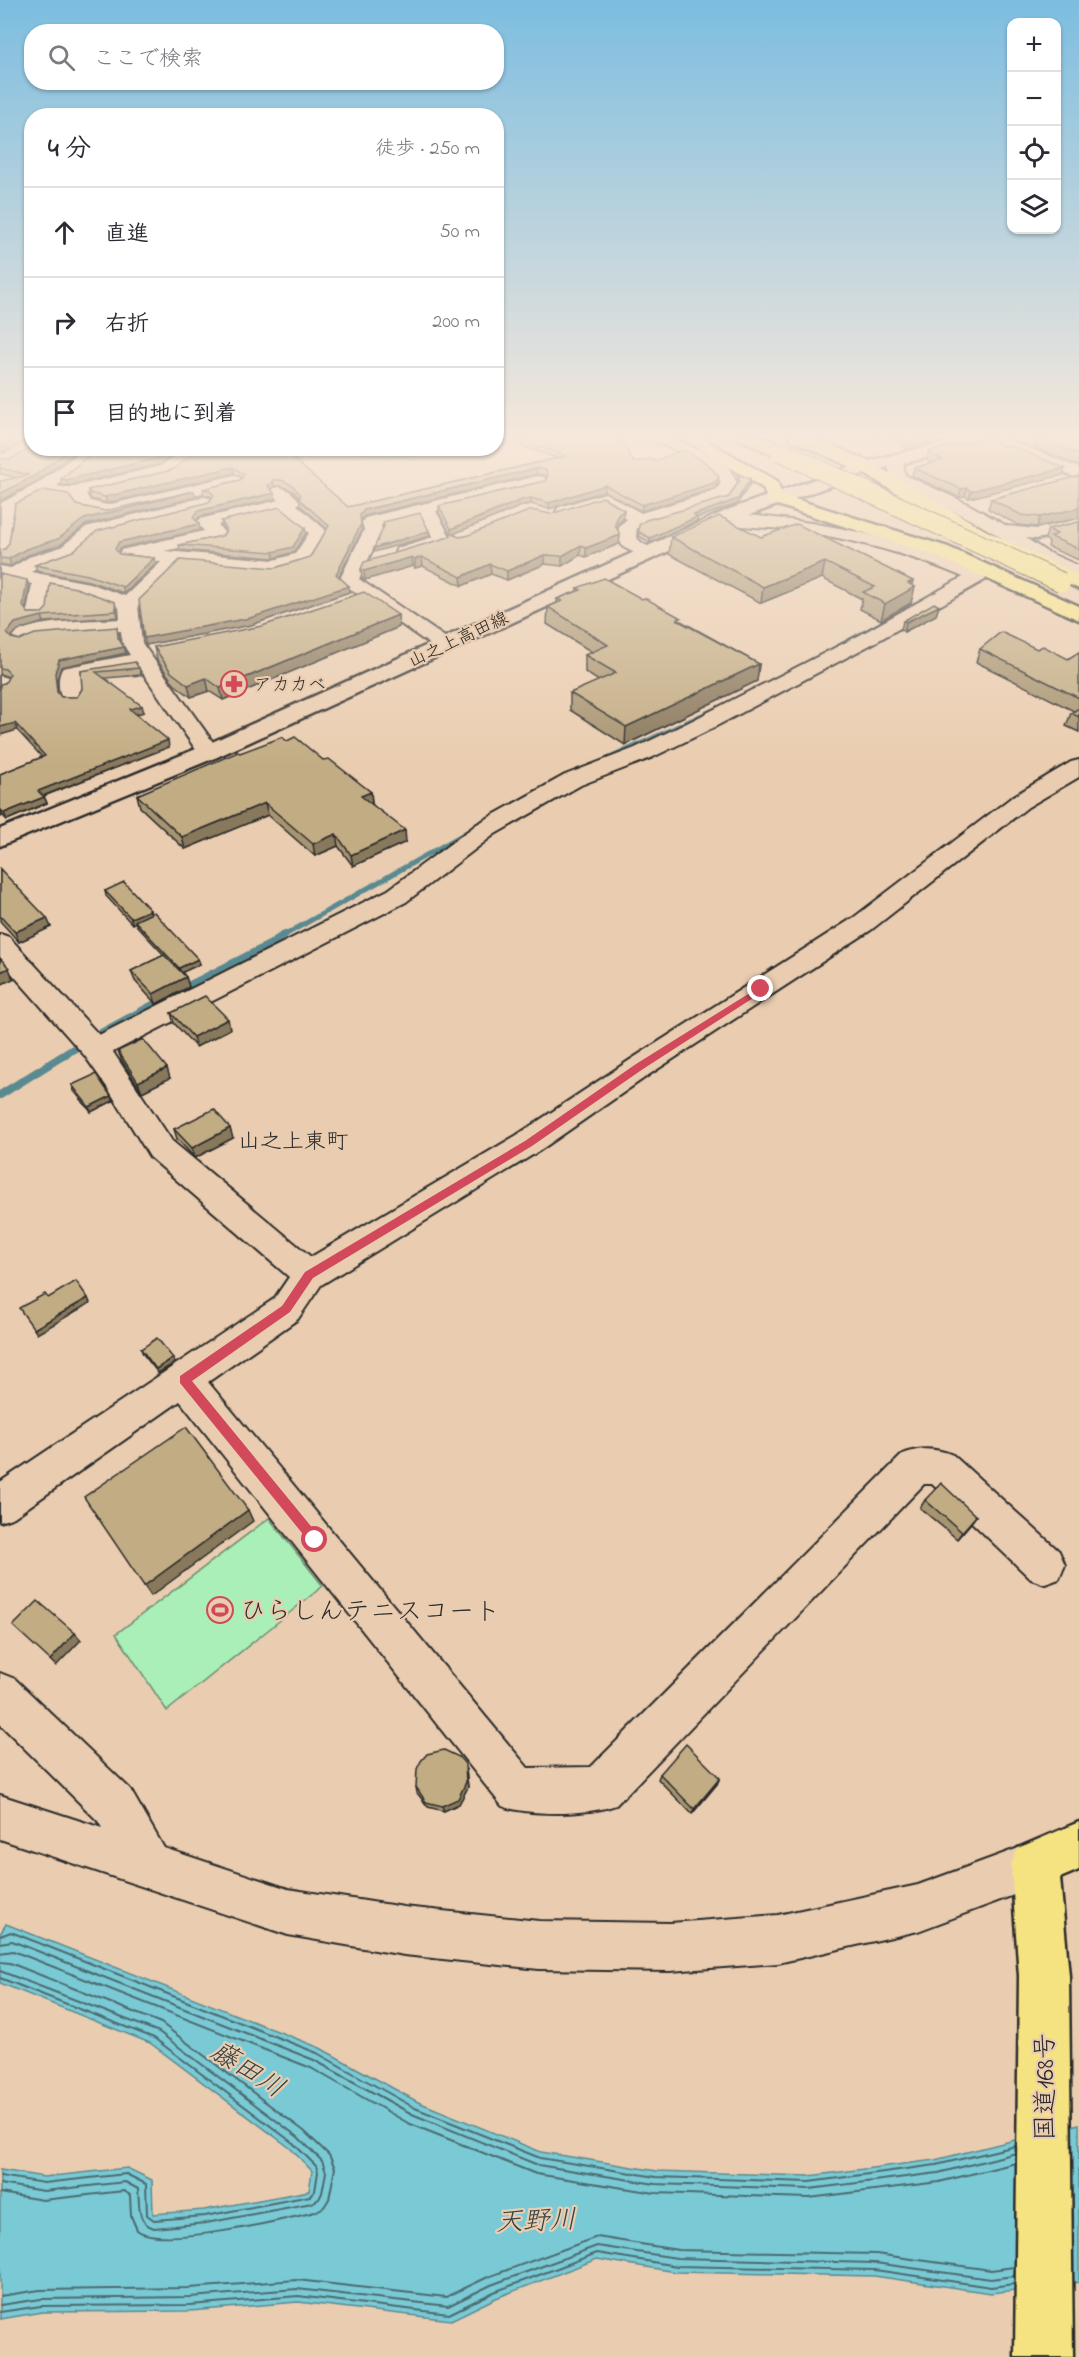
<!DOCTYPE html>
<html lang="ja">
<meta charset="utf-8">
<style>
:root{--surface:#fff;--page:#f7f7f7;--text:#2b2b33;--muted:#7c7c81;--line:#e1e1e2}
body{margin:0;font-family:"Indie Flower","Klee One",sans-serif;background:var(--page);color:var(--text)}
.controls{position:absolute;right:18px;top:18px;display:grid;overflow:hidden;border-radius:12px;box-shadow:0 2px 4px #0004}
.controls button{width:54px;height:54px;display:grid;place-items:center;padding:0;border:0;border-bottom:2px solid var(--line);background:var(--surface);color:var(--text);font:30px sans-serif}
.stop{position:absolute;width:18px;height:18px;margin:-14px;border:4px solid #d1495b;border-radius:50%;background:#fff}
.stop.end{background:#d1495b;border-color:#fff;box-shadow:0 2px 6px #0008}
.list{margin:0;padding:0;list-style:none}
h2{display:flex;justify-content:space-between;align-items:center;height:78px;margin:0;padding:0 24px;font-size:26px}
h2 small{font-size:20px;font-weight:400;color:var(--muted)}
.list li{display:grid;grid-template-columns:39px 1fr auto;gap:18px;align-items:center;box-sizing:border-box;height:90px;padding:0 24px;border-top:2px solid var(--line)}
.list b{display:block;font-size:22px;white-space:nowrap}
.list em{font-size:20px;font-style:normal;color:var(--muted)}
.icon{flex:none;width:33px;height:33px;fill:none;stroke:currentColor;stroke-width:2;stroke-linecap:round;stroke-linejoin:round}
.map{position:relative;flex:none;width:1079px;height:2357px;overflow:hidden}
.search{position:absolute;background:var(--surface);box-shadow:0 2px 4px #0004;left:24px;top:24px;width:480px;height:66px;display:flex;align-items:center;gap:15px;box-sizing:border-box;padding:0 21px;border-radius:24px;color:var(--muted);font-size:22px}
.panel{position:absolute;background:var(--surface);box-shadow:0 2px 4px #0004;left:24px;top:108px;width:480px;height:348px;border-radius:24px}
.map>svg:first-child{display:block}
</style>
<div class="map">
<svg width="1079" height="2357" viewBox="0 0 1079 2357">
<rect width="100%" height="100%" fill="#eacdb0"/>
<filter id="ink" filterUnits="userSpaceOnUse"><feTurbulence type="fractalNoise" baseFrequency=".0167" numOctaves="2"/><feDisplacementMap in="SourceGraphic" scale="12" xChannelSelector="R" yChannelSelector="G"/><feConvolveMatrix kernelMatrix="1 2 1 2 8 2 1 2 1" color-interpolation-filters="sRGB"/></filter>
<g filter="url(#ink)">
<g fill="#aaeeb8" stroke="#6a8c72" stroke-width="1.5">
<path d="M 344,449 L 344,448 L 471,449 C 437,457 377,459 344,449 Z"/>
<polygon points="269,1518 323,1586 167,1711 116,1634"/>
</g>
<polygon fill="#7acad5" stroke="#5a8a91" stroke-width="1.5" points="6,1924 320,2048 418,2102 541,2152 657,2171 809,2176 935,2160 1079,2124 1079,2282 991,2293 874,2276 676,2272 597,2259 496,2298 451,2320 298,2302 190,2311 42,2312 0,2319 0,2170 44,2177 127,2168 152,2180 153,2214 204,2210 309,2191 312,2171 290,2148 150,2043 0,1983 0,1934"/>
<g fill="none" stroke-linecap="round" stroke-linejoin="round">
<g stroke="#4b6b6f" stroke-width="2">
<polyline points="0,1936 11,1932 317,2053 415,2108 540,2158 656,2177 809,2182 936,2165 1016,2146"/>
<polyline points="0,1943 12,1941 314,2060 412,2114 538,2165 655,2184 809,2189 938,2173 1016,2153"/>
<polyline points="0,1953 13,1951 311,2068 408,2123 536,2174 655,2193 809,2198 939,2182 1016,2163"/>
<path d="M 0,1962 L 10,1963 L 161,2023 L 304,2131 L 329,2155 L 335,2168 L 329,2199 L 324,2207 L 315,2212 C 283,2220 161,2249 137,2230 L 131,2216 L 130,2195 L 124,2191 L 43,2200 L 0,2193"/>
<path d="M 0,1971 L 159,2032 L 298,2137 L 322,2161 L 326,2172 L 322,2193 L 319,2199 L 312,2203 L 206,2223 L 154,2228 C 136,2223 140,2205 138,2189 L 125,2182 L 44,2191 L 0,2184"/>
<polyline points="0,1978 154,2038 293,2143 316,2166 318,2172 315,2191 310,2196 205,2216 154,2220 147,2215 146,2184 126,2174 44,2183 0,2176"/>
<polyline points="0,2296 40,2290 189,2288 297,2280 446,2297 488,2277 597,2237 678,2250 876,2254 991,2270 1014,2267"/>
<polyline points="0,2305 41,2299 190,2297 297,2289 448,2306 491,2285 597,2246 677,2258 875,2263 991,2279 1014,2276"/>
<polyline points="0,2312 41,2306 190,2305 298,2296 449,2314 494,2292 597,2253 677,2266 875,2270 991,2287 1014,2284"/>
</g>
<g stroke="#5a8a91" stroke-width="4.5">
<polyline points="1026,543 1054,536"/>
<polyline points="826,653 928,597"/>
</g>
<g stroke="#5a8a91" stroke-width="5">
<polyline points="599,763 713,710"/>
<polyline points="283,936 469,831"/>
</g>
<g stroke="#5a8a91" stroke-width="8">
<polyline points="180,990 269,945 285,934"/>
<polyline points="0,1095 88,1040 164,999"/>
</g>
<defs>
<g id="minor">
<path d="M 645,436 L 667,436 L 714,457 L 728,466 L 737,483 L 728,499 L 645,523 L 637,528 C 633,544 647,542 655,553 L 653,557 L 646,559 L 623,547 L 617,535 L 620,525 L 627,519 L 603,504 L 565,516 L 559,515 L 556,511 L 559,507 L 605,493 L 641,513 L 715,491 L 721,483 C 708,458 672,450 647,439 Z"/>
<polygon points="978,436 1000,436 1079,468 1079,479 980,439"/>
<polygon points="32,440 32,448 38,448 12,463 0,463 0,453 4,454"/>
<polygon points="85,448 104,448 57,486 68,488 161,466 186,448 205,448 173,474 86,494 90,501 107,505 235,475 243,480 241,484 107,515 78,509 71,498 45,494 15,509 9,549 6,553 0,555 1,503 37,484"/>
<path d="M 895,454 L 903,459 L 905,475 L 968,504 L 1007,526 L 1037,529 L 1079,519 L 1079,529 L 1037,539 L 1026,538 L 1045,551 L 1079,566 L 1079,579 C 1047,571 1021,550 994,533 C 961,513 926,498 891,482 L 887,459 Z"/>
<polygon points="538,476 544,477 546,481 544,485 436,511 452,540 449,544 404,558 397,556 395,552 397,548 433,537 421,515 381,525 382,530 359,579 452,642 455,646 452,650 438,650 339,581 364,530 362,522 365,518"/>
<path d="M 280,487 C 288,489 295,495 300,502 L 297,505 L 328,532 L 309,562 L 275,572 L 181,564 L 138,605 L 142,643 L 220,752 L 217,757 L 209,759 L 201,757 L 138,666 L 81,676 L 82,696 L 79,701 L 71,702 L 63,701 C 58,693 57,675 63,668 L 130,655 L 122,643 L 121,631 L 37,638 L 21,644 L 14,642 L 11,638 C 24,619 96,621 120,619 L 119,607 L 78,592 L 50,587 L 47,613 L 44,617 L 30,617 L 27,613 L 32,584 L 0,578 L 0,566 L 11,568 L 29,557 L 61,547 L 86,527 L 204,497 L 210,498 L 213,502 L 210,506 L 98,535 L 73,555 L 43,565 L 31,572 L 89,583 L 125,596 L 161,562 L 121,558 L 119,554 L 121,550 L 204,531 L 197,523 L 200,519 L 279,500 L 271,492 L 274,488 ZM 281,510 L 309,533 L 295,554 L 274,560 L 164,551 L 223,539 L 226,535 L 218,525 Z"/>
<path d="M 725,513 C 815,520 901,536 985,572 L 987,576 L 985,580 L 872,644 L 705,732 L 651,758 L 581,785 L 495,834 L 406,902 L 113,1052 L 172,1141 L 311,1257 L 517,1135 L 630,1060 L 853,918 L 1012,797 L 1071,762 L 1079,760 L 1079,777 L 1028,807 L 871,930 L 650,1074 L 539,1151 L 321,1285 L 298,1319 L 208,1382 L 528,1768 L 591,1767 L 903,1454 C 920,1447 936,1448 953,1455 L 1059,1551 L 1065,1565 L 1059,1579 L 1045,1584 L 1031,1579 L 932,1484 L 924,1484 L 616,1805 C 590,1815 528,1816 502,1806 L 180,1401 L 14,1517 L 0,1522 L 0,1482 L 274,1299 L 289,1277 L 150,1157 L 109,1090 L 85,1056 L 0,960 L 0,934 L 9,937 L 99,1035 L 388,890 L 477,824 L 565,775 L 635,748 L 689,722 L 858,636 L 963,577 C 908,553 852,539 793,530 C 769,527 742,528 719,522 L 716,518 L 719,514 Z"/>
<polygon points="0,676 7,678 11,682 7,687 0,689"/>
<polygon points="0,1673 15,1679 130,1789 164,1848 288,1889 404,1907 539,1921 670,1923 778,1915 918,1885 1035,1842 1051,1849 1058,1865 1051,1881 918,1931 778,1963 670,1971 539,1969 404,1955 288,1935 0,1839 0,1795 102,1828 98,1821 0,1724"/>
</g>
<polygon id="tertiary" points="971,436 1000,436 998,440 872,471 744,517 217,757 0,846 0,829 201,747 730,509 860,463"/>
<g id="trunk">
<polygon points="679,436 699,436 777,481 782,495 948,547 1079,606 1079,620 934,555 768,502 763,488"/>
<path d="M 739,436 L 761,436 L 786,447 L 789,451 L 786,455 C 772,458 754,445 741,440 Z"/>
<polygon points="789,436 811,436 872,463 985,530 1079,575 1079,589 971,538 860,471 791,440"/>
<polygon points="1079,1822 1079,1870 1060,1878 1069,1976 1073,2357 1015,2357 1019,1976 1011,1865 1018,1848"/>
</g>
</defs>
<use href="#minor" stroke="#2b2b2b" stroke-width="4"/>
<use href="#tertiary" stroke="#2b2b2b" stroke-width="5"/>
<use href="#trunk" stroke="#2b2b2b" stroke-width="5"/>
<use href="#minor" fill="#eacdb0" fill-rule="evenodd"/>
<use href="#tertiary" fill="#eacdb0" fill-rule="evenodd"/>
<use href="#trunk" fill="#f5e382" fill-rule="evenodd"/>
<defs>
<polyline id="trunk-bridge" points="780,451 1061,582"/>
</defs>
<use href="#trunk-bridge" stroke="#2b2b2b" stroke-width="21" stroke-linecap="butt"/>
<use href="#trunk-bridge" stroke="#f5e382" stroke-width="19"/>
</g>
<g fill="#a79471" stroke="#2b2b2b" stroke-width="1.5">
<polygon points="0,436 32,436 32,438 4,452 0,451"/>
<polygon points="496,436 620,436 633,462 654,461 718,483 714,489 641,511 604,491 549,509 531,504 524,505 453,534 459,537 466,536 551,514 623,519 618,524 617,528 620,535 619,544 586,557 580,555 562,566 545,564 507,580 491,574 462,586 423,566 415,568 413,566 365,580 362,578 361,569 449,537 451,535 439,513 439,506 545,481 547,478 546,476 537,474 364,516 360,520 362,530 339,576 349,592 251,625 146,645 275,568 310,557 327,529 300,505 300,498 293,491 282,486 274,486 271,490 275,499 199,517 196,521 200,530 120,548 118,553 119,554 154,558 156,564 124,593 89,581 37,571 35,565 209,502 212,498 210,496 204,495 203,489 240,480 242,478 234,473 107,503 91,499 88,490 172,470 300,452 301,458 293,459 348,507 557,458 496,438"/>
<polygon points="887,436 961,436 908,449"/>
<polygon points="1079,436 1079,466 1034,447 1037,438"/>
<polygon points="1004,447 1065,468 1063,475 969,498 965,496 959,497 912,476 914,468 932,463 927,460 928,452"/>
<polygon points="32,448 81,448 36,482 0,474 0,459 11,459"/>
<polygon points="97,448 182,448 160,464 68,486 62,485 61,479"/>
<polygon points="738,474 750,479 750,484 737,504 697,518 697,521 650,543 639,536 639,529 729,497 738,482 737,478"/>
<polygon points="1079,476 1037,527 1018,525 988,509 991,499"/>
<polygon points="196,497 85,525 60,545 28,555 11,566 0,564 0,550 5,549 76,505 105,511"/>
<polygon points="221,521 306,533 294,552 274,558 180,550 179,545 222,536 226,532 222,526"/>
<polygon points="1079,522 1079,560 1048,547 1049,542 1045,539 1048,529"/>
<polygon points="671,537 761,537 913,581 911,603 881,620 860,609 862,599 822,578 761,603 669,554"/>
<polygon points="0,574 29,586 25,610 28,613 42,613 115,602 118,617 44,622 18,630 11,637 20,640 119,633 120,640 124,647 126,653 61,667 57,679 59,694 61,697 77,697 82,689 81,671 139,668 141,675 105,678 144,712 137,714 169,747 44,796 47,803 7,820 3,816 0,817 0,774 42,757 17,730 0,735 0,684 5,683 9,677 0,674"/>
<polygon points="577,588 681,621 759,664 757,681 625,745 570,710 570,693 599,681 585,672 585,655 592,652 547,624 548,607 557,603 557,599 577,591"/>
<polygon points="939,606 936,615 904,632 901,630 903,621"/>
<polygon points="399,627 223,700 209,691 191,697 174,684 157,660 154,647"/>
<polygon points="980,649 1037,649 1068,659 1079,652 1079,732 1066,726 1071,713 1074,711 976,662"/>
<polygon points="287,741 323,760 371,792 372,804 406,842 353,866 338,846 315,856 268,815 185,849 140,807 137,795 240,753"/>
<polygon points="0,869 51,927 19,942 0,921"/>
<polygon points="105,891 151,914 198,959 200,964 182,972 186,977 189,987 156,1004 135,981 131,971 164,955 137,926 135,922 132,924 106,896"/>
<polygon points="171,1013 230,1029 196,1047 174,1023"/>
<polygon points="118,1051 170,1078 142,1092 122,1061"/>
<polygon points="72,1085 111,1096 113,1101 91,1112 74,1091"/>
<polygon points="174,1129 233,1138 195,1158 177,1139"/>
<polygon points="141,1349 175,1363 158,1373 143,1354"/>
<polygon points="925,1500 976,1516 970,1524 957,1539 920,1508"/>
<polygon points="466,1770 468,1787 459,1804 444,1811 428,1807 417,1793 416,1787"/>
<polygon points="660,1774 717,1784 692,1814 658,1779"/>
</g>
<g fill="#88785c" stroke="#2b2b2b" stroke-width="1.5">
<polygon points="22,436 30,436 31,438 4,452 2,446"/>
<polygon points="873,436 885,436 873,439"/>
<polygon points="938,436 961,436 908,449 910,443"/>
<polygon points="71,448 81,448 36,482 0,501 0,494"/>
<polygon points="173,448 182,448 160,464 68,486 66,480"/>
<polygon points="300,452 301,458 289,460 288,454"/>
<polygon points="233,467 234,473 107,503 105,497"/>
<polygon points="537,468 537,474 364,516 360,521 360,515 364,510"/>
<polygon points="1065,468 1063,475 969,498 971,491"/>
<polygon points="719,477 718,483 714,489 641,511 642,505"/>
<polygon points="750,479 750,484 737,504 697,518 697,521 650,543 650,538 694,515 738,499"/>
<polygon points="273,480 274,486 269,492 268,486"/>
<polygon points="605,485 604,491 549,509 549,503"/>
<polygon points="967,488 965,496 959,497 961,489"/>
<polygon points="194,491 196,497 85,525 60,545 28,555 11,566 9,559 26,549 84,519"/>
<polygon points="274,493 275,499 199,517 195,523 193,517 198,511"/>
<polygon points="531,498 531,504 524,505 451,535 451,529 524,499"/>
<polygon points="1079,508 1079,518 1037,527 1040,517"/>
<polygon points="624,510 623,519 618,524 615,534 615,525 618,515"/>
<polygon points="199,524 200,530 120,548 117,555 115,549 119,542"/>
<polygon points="361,524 362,530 337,580 336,574"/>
<polygon points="305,528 306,533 294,552 274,558 273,552"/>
<polygon points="429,531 430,536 374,552 374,548"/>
<polygon points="620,535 619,544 586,557 586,548"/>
<polygon points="581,545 580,555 562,566 562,556"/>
<polygon points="545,555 545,564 507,580 507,571"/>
<polygon points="412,557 413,566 365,580 364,571"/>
<polygon points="422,557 423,566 415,568 415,559"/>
<polygon points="154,558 156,564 124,593 123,587"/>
<polygon points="825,562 822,578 761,603 763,587"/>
<polygon points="490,564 491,574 462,586 461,577"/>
<polygon points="27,580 29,586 25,613 23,606"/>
<polygon points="913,581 911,589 915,587 911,603 881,620 885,604 908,583"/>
<polygon points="349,586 349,592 251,625 146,645 144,638"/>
<polygon points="939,606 936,615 904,632 906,622"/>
<polygon points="398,615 399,627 223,700 220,688"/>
<polygon points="42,616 44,622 18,630 9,639 7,633 15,623"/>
<polygon points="124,647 126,653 61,667 57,679 59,699 57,692 55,673 59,660"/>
<polygon points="759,664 757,681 625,745 626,727"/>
<polygon points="206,678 209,691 191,697 188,685"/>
<polygon points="142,706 144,712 132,715 130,709"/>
<polygon points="15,723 17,730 0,735 0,727"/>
<polygon points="168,740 169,747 40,797 38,791"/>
<polygon points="371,792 372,804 363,808 361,796"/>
<polygon points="44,797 47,803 7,820 4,813"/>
<polygon points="265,803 268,815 185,849 182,837"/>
<polygon points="0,809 3,816 0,817"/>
<polygon points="405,830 406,842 353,866 351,855"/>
<polygon points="336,834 338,846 315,856 313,844"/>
<polygon points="150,910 151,915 132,924 131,918"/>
<polygon points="47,918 51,927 19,942 15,932"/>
<polygon points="198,959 200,964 181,973 179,968"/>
<polygon points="9,968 13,979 0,985 0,972"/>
<polygon points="186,977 189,987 156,1004 153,994"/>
<polygon points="228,1019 230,1029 196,1047 193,1037"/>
<polygon points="167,1068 170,1078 142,1092 138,1082"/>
<polygon points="111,1096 113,1101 91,1112 89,1107"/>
<polygon points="230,1128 233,1138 195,1158 192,1148"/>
<polygon points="88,1298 90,1303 37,1334 34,1329"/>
<polygon points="173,1358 175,1363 158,1373 156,1369"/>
<polygon points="248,1510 253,1521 151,1596 144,1586"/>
<polygon points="976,1516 970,1524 957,1539 962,1532"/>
<polygon points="75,1633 81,1640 56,1666 50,1660"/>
<polygon points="466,1770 468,1787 459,1804 444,1811 442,1806"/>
<polygon points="720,1778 717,1784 692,1814 694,1809"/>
</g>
<g fill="#c2ac83" stroke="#2b2b2b" stroke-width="1.5">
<polygon points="0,436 22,436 2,446 0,446"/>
<polygon points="507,436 620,436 633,462 652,459 654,461 684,450 707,463 719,477 714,483 642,505 605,485 549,503 531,498 524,499 451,529 439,506 545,481 548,476 546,470 537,468 364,510 360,515 361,524 336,574 349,586 250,618 144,638 139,600 180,560 275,568 310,557 329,526 299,499 301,495 292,485 281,480 273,480 268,486 274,493 198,511 193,517 199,524 119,542 115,549 119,554 154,558 123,587 88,575 35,565 73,551 97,531 209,502 214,495 209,490 203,489 240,480 244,475 233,467 105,497 90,493 88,490 172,470 200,448 297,448 300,452 288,454 348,507 567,456"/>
<polygon points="898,436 938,436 910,443"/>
<polygon points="1045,436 1079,436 1079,455 1037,438"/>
<polygon points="990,437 1004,447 1011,446 1065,468 971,491 967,488 961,489 914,468 942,460 928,452"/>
<polygon points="32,448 71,448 34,476 0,494 0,481 29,475 0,468 0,459 11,459"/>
<polygon points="97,448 173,448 159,458 66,480 61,479"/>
<polygon points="738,474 750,479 738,499 694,515 697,517 650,538 639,532 639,525 646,520 729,497 740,480"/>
<polygon points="1079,476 1079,508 1040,517 1021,515 991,499"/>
<polygon points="44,490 68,494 76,505 105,511 194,491 84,519 58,539 26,549 9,559 0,558 0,550 5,549 9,543 15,504"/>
<polygon points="603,497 624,510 618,515 615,525 620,535 586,548 581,545 562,556 545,555 507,571 490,564 461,577 422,557 415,559 412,557 364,571 361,569 364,562 449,537 452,534 459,537 466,536 531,510 551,514"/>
<polygon points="280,507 305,528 293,547 273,552 179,545 222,536 227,530 221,521"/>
<polygon points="420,513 429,531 374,548 384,526 383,522"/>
<polygon points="719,516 761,537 797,524 913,581 908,583 915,587 885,604 863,592 875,587 825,562 763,587 671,537"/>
<polygon points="1079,522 1079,549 1051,537 1057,534 1048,529"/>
<polygon points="0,574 27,580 23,606 28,613 42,613 47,608 50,583 76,588 115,602 116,611 42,616 15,623 7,633 11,638 20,640 35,634 117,627 118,638 124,647 59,660 55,673 57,692 61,697 77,697 82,689 81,671 135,662 139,668 96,672 142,706 130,709 168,740 38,791 44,797 4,813 0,809 0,774 45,756 15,723 0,727 0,684 5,683 10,674 5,669 0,668"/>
<polygon points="604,578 642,599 645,598 681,618 677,620 759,664 626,727 570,693 616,673 585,655 608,645 548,607 562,601 557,599 581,590 577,588"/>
<polygon points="364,592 398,615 220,688 206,678 188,685 171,672 154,647 262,626"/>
<polygon points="934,603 939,606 906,622 903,621"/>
<polygon points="1001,632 1037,649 1043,646 1068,659 1079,652 1079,698 980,649"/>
<polygon points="1079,708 1079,717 1071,713"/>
<polygon points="282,737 287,741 295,737 323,760 329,759 371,792 361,796 405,830 351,855 336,834 313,844 265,803 182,837 137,795 238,752 240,753"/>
<polygon points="0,869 47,918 15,932 0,916"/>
<polygon points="124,882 150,910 131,918 105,891"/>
<polygon points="154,912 198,959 179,968 135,921"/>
<polygon points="164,955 186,977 153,994 131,971"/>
<polygon points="0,958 9,968 0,972"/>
<polygon points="205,996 228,1019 193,1037 171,1013"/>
<polygon points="143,1039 167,1068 138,1082 118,1051"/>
<polygon points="96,1074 111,1096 89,1107 72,1085"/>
<polygon points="214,1109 230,1128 192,1148 174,1129"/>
<polygon points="76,1281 88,1298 34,1329 19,1308 45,1294 48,1298"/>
<polygon points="157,1338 173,1358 156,1369 141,1349"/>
<polygon points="186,1427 248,1510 144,1586 84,1497"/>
<polygon points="941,1483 976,1516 962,1532 925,1500"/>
<polygon points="38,1601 75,1633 50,1660 13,1626"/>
<polygon points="686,1744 720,1778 694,1809 660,1774"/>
<polygon points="444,1750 459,1757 465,1764 466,1782 458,1799 442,1806 426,1802 416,1787 417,1769 421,1761 427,1754"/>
</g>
</g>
<linearGradient id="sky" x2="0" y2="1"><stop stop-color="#7cbde0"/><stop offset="0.57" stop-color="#f6e8db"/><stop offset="1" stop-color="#f6e8db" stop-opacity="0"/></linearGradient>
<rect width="1079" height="766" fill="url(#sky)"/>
<polygon fill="#d1495b" points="761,986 765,989 764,991 643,1069 532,1146 313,1278 290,1312 192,1381 319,1536 319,1544 311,1544 180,1383 180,1376 282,1306 305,1272 525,1141 636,1064"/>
<defs>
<symbol id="pharmacy-ring" viewBox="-11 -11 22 22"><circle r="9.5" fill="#eacdb0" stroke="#d1495b" stroke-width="1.5"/><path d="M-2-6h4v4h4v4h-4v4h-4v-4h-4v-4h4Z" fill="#d1495b"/></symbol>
<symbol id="stadium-ring" viewBox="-11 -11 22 22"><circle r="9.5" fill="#eacdb0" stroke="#d1495b" stroke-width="1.5"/><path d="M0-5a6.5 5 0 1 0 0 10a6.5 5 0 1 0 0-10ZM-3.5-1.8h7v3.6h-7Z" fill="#d1495b"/></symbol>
</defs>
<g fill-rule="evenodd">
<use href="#pharmacy-ring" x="219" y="669" width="30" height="30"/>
<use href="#stadium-ring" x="205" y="1595" width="30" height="30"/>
</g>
<g text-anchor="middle" stroke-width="4.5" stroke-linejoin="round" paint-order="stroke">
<g font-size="18" fill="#2b2b2b" stroke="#eacdb0">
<text transform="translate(458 639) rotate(-25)" y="6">山之上高田線</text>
</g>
<g font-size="18" fill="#2b2b2b" stroke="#eacdb0" text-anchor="start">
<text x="254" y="690">アカカベ</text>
</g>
<g font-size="22" fill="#2b2b2b" stroke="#eacdb0">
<text x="293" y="1148">山之上東町</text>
</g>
<g font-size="26" fill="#2b2b2b" stroke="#eacdb0" text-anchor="start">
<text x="240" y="1619">ひらしんテニスコート</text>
</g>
<g font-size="26" fill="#2b2b2b" stroke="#eacdb0">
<text transform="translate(1044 2087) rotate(-90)" y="9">国道168号</text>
</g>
<g font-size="27" font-style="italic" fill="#374344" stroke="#eacdb0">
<text transform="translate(248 2069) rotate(32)" y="9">藤田川</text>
<text transform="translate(536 2220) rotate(-2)" y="9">天野川</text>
</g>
</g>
</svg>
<div class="controls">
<button>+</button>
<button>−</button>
<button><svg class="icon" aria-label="locate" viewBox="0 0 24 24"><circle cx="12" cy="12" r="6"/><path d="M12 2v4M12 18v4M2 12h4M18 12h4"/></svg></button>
<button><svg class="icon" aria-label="layers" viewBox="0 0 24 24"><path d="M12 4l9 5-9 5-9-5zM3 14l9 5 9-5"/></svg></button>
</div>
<div class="stop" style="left:315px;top:1540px"></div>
<div class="stop end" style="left:761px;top:989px"></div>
<div class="search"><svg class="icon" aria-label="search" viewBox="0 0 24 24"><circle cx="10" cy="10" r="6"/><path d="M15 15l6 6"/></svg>ここで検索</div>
<section class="panel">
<h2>4 分<small>徒歩 · 250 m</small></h2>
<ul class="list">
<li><svg class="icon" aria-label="ahead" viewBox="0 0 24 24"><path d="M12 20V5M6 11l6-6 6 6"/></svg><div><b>直進</b></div><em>50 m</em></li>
<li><svg class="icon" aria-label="right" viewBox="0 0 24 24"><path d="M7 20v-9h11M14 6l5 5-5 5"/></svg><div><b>右折</b></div><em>200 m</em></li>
<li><svg class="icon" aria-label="arrive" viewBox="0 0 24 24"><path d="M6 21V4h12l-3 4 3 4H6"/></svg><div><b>目的地に到着</b></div></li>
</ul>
</section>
</div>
